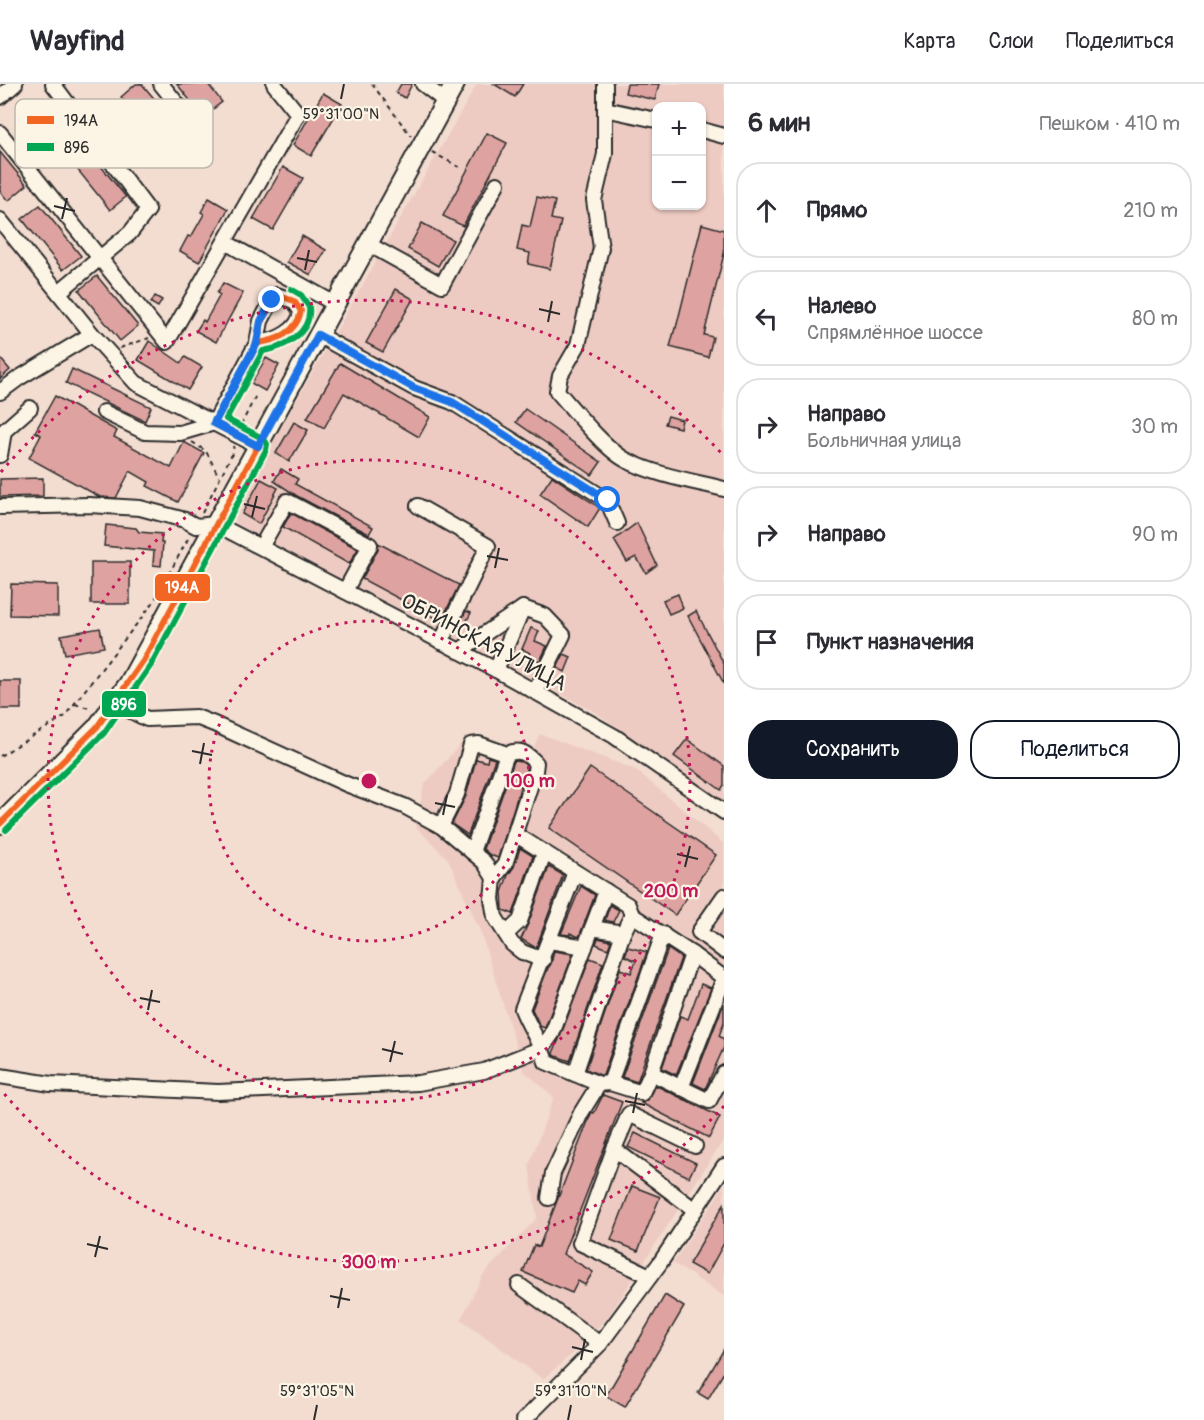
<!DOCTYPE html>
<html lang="ru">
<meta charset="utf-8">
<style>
:root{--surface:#fff;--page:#f2f2f3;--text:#2b2b33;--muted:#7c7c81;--line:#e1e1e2;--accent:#111827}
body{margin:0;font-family:Pangolin,sans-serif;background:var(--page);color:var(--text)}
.controls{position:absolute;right:18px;top:18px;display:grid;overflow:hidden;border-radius:12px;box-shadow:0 2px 4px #0004}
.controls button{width:54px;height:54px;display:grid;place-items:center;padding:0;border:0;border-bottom:2px solid var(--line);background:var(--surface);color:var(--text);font:30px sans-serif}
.stop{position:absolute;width:18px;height:18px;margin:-14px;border:4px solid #1a73e8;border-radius:50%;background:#fff}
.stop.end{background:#1a73e8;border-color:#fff;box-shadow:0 2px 6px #0008}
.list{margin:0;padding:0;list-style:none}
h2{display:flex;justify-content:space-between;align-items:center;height:78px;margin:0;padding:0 24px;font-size:26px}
h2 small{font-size:20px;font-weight:400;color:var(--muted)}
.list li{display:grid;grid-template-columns:39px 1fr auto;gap:18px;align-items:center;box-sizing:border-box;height:96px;margin:0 12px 12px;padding:0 12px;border:2px solid var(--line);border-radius:24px}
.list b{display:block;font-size:22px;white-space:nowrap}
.list p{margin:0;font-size:20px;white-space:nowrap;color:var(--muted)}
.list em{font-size:20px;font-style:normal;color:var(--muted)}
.actions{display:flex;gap:12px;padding:18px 24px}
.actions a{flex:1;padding:14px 0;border:2px solid var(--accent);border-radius:24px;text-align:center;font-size:21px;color:var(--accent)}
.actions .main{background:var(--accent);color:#fff}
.icon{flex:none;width:33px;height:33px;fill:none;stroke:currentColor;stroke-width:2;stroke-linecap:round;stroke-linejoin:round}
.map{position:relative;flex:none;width:724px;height:1336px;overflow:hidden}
header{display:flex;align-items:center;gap:36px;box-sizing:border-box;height:84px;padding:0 30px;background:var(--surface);border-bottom:2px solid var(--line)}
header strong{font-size:28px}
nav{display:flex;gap:33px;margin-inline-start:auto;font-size:21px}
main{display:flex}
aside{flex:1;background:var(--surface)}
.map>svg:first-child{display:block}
</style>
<header>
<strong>Wayfind</strong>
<nav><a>Карта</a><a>Слои</a><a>Поделиться</a></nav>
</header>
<main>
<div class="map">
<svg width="724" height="1336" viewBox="0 0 724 1336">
<rect width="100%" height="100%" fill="#f3dcd0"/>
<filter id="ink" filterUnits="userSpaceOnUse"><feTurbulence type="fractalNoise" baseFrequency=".0167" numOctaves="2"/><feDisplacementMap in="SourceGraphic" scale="12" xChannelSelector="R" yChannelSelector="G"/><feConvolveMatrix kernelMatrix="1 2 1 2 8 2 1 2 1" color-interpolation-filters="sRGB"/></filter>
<g filter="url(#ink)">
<g fill="#edcbc2" fill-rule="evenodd">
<path d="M 477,0 L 724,0 L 724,718 L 595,628 L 236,440 L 233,428 ZM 656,22 L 702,22 L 702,122 L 656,122 Z"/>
<polygon points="540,650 636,686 724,760 724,1055 608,1233 577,1266 543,1295 461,1235 483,1191 537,1134 529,1081 554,1013 524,987 480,846 448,775 416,743 424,701 466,654 512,659 532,667"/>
<polygon points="724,1102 724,1212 673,1179"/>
</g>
<g fill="#dea3a0" stroke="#2b2b2b" stroke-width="1.5">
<polygon points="136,0 142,0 183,49 164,65 121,13"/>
<polygon points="177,0 208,0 222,18 203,33"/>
<polygon points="401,0 412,0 405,14 396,9"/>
<polygon points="494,0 523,0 515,13"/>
<polygon points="627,0 659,0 655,16 625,9"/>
<polygon points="323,9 342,20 311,72 293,61"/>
<polygon points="53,23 126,113 110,126 37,35"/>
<polygon points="487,49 507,59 463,142 443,132"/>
<polygon points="0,68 27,101 8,117 0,107"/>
<polygon points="283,83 303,94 273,146 253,135"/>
<polygon points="537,113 555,117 551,135 561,137 550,185 528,180 530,169 517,166 522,141 530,143"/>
<polygon points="209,114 228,125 199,178 180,167 188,152 191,153 204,130 201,128"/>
<polygon points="40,121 81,172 63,186 22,135"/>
<polygon points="422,139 453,156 438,182 408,165"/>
<polygon points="702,140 724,146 724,170 704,251 713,253 708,273 670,263 675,244 676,244"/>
<polygon points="302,152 326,166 311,191 287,178"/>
<polygon points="97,192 138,242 120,257 79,206"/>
<polygon points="223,199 243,209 216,258 196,247 203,236 205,238 220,211 217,209"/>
<polygon points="396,205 413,215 383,268 366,259"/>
<polygon points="155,212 162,216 158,223 151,219"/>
<polygon points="149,257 181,279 185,273 202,283 188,306 138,276"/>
<polygon points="0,274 10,286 0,295"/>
<polygon points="266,274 279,281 265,307 251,299"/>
<polygon points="340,279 430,333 419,353 344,309 324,344 307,334"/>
<polygon points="72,285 151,323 145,337 66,299"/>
<polygon points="55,312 117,347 114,353 171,384 184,358 204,369 178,418 147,402 149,398 130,387 116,414 100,413 29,374 41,351 35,348"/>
<polygon points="525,325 601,378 592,391 516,338"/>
<polygon points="668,332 682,336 680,344 665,340"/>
<polygon points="294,338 308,346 289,378 276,369"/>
<polygon points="281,385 298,395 295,400 373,443 369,450 297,412 274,397"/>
<polygon points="552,392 600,424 588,443 540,410"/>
<polygon points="43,394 43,412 0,413 0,395"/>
<polygon points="261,395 278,404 259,440 242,430"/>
<polygon points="291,429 358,465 349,480 283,443"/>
<polygon points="637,439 657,481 646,489 636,473 627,478 614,456"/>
<polygon points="106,441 136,444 139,448 162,450 161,459 163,459 161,482 153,481 154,467 104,462"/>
<polygon points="378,459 459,501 441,537 362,495 378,465"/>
<rect x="91" y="478" width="39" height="42"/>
<polygon points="11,500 58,501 58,532 10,531"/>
<polygon points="678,510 683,524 669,530 663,516"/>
<polygon points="466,527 471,529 461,547 457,545"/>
<polygon points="696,527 724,580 724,600 688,532"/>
<polygon points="100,544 104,563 65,570 61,551"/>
<polygon points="531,544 539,547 535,557 547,562 540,577 528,572 530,569 522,565"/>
<polygon points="564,570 571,573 565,588 557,584"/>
<rect x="0" y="597" width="21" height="28"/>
<polygon points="687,655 724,682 724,701 721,706 674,672"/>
<polygon points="488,673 495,675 468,751 452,740 466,712 476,675 487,678"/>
<polygon points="514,677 522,678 527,682 526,685 498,774 490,771 483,765"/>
<polygon points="590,684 716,771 675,831 549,744"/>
<polygon points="520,764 533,772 513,830 503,826 502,808 508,791 514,783"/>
<polygon points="549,783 563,791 536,864 521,855 528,840"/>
<polygon points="581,802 595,811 579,853 570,849 570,851 561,850"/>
<polygon points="610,821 619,826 613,838 605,836"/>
<polygon points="598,854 611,857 608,865 596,860"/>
<polygon points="628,863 647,868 603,991 600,991 586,985 620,885 631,889 636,877 625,872"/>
<polygon points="668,865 681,874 637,998 622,993"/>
<polygon points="554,867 573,870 545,944 540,942 532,925 548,884 551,880"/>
<polygon points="590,874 603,879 570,977 553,971 553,969 560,953"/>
<polygon points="701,900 711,904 676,991 662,984 680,932 688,935"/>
<polygon points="724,919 724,938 719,952 724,955 724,963 705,1005 693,999"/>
<polygon points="655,1001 720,1033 709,1054 641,1019 648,1016"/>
<polygon points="603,1011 622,1018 563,1170 593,1188 585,1201 578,1197 572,1209 523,1188 534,1161 539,1163 590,1032 592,1028 594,1029"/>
<polygon points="635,1049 696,1079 689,1093 628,1063"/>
<polygon points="632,1102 660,1113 638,1167 611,1156"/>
<polygon points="724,1120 724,1159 707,1190 689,1180"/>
<polygon points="665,1211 684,1223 625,1323 606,1312"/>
<polygon points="724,1265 724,1288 708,1315 698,1309"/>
</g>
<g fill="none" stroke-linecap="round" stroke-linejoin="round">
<defs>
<g id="minor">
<polyline points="53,0 148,126 130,149 59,208"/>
<polyline points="161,0 199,47"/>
<polyline points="423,0 445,17"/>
<path d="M 605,0 L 605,70 L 594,116 L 601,164 L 578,261 L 560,292 L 557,307 C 573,325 605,365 626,376 C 655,391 692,397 724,405"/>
<polyline points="0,13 15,0"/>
<polyline points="605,25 656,36"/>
<polyline points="702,46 724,52"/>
<polyline points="0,49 167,258 298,30 274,0"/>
<polyline points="0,136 92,250 136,299 258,362"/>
<polyline points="225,158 335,220"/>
<polyline points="368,160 442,201 497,100"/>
<polyline points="318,251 414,304 452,318 607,416 617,439"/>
<polyline points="0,308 19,294 92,250"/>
<path d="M 104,328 L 145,348 L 180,349 L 214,339 L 257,259 L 261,237 L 272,216 L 277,211 L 294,217 L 301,227 C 300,246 276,258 257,259"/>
<polyline points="0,371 4,347 30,324"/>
<polyline points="418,422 488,462 441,558"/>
<polyline points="0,423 89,421 140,424 185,436 196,442 216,440 496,586 614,652 724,728"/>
<polyline points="261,463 287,417 370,461 345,507"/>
<polyline points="459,567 523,524 545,532 563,551 535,608"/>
<polyline points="496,586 523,524"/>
<polyline points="115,619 147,635 196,633 214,640 346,700 404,722 441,742 484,778 494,794 492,815 495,833 512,860 522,868 543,876"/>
<path d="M 441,742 L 457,710 L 471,661 L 479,660 L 507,670 C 521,664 527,670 536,679 L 535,687 L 505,780 L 494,794"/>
<polyline points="515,750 628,821 632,831 692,870 724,894"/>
<polyline points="472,768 507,670"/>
<path d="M 575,788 L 522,925 C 529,943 541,959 546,978 L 599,1000 L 610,999 L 642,1009 L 651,989 L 692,870"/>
<polyline points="724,812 699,848 724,867"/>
<polyline points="592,844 623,849"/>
<polyline points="506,850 520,837 544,769"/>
<polyline points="550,857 585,863"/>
<polyline points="651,989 709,1017 724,989"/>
<polyline points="575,990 623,849 632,831"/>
<polyline points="0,992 51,1000 218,1008 418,999 484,987 542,964 552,950 606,807"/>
<polyline points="610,999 663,850"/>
<polyline points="681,1004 724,894"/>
<polyline points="614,1065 695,1126"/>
<polyline points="549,1114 553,1089 581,1029 599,1000"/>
<polyline points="650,1192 580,1159 614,1065 629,1030 695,1062"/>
<polyline points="519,1201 600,1260"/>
<polyline points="524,1336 600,1260 660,1179 724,1082"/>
</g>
<polyline id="major" points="0,740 97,643 129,599 455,0"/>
</defs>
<use href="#minor" stroke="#2b2b2b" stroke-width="18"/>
<use href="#major" stroke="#2b2b2b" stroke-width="22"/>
<g stroke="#2b2b2b" stroke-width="2" stroke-dasharray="4.5 4.5" stroke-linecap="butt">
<polyline points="372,0 411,52"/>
<polyline points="432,68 461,84"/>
<polyline points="120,264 149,254"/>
<polyline points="241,341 257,309"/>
<polyline points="192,358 206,367 219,393"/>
<polyline points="202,429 234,366 233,362"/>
<polyline points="75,620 92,625"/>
<polyline points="0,672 64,633 153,519 189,453"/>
</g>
<use href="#minor" stroke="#fcf5e5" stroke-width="14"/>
<use href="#major" stroke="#fcf5e5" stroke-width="18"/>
<defs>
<g id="bus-1">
<path d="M 277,211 L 294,217 L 301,227 C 297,248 277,257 257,259 C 260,241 264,224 277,211 Z"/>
<polyline points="0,740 97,643 143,577 258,362 214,339 257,259"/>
</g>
<path id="bus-2" d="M 6,746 L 104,649 L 151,581 L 266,366 L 267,360 L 264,355 L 226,335 L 263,267 C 284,264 312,249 309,223 L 301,211 L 291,205"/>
</defs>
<use href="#bus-1" stroke="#fcf5e5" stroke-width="10"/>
<use href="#bus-2" stroke="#fcf5e5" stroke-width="10"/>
<use href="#bus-1" stroke="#f26522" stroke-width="6"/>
<use href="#bus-2" stroke="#00a651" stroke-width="6"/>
</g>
</g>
<g fill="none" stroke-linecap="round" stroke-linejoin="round" filter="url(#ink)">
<polyline stroke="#1a73e8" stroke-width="8" points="272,216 261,237 257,259 214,339 258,362 318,251 414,304 452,318 608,416"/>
</g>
<path fill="none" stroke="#2b2b2b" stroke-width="2" d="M 341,15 L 344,0M 54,122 L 75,127M 62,135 L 67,114M 297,174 L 317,178M 305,186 L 309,166M 539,225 L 560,230M 548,238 L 552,217M 244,420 L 265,425M 252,433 L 257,412M 487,472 L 508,476M 495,484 L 499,464M 192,667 L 212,671M 200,680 L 204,659M 435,719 L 455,723M 443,731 L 447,711M 677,770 L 698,775M 685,783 L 690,762M 140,914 L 160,918M 148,926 L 152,906M 382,965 L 403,970M 390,978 L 395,957M 625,1017 L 645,1021M 633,1029 L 637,1009M 87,1160 L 108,1165M 95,1173 L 100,1152M 330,1212 L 350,1216M 338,1224 L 342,1204M 572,1263 L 593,1268M 581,1276 L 585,1255M 314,1336 L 317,1321M 568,1336 L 571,1321"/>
<g fill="none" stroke="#c2185b" stroke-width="3" stroke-dasharray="3 6">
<circle cx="369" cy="697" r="160"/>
<circle cx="369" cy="697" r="321"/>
<path d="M724 1022A481 481 0 0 1 1 1006M1 388A481 481 0 0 1 724 372"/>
</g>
<g text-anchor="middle" stroke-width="4.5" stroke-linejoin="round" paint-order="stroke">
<g font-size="21" fill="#2b2b2b" stroke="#fcf5e5">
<text transform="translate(484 558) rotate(28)" y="7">ОБРИНСКАЯ УЛИЦА</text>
</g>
</g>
<rect x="15" y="15" width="198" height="69" rx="9" fill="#fcf5e5" stroke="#bdb8ad" stroke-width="1.5"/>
<rect x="27" y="32" width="27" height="8" fill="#f26522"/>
<rect x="27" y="59" width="27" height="8" fill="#00a651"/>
<g font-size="16" fill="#2b2b2b">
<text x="64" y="42">194А</text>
<text x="64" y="69">896</text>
</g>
<g font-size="15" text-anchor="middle" fill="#2b2b2b" stroke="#fcf5e5" stroke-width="4.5" stroke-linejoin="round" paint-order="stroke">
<text x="341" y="35">59°31'00"N</text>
<text x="317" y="1312">59°31'05"N</text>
<text x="571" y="1312">59°31'10"N</text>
</g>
<circle cx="369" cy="697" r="9" fill="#c2185b" stroke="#fcf5e5" stroke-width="3"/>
<g font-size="18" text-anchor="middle" font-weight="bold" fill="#c2185b" stroke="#fcf5e5" stroke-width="4.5" stroke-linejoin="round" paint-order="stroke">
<text x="529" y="703">100 m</text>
<text x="671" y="813">200 m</text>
<text x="369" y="1184">300 m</text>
</g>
<g stroke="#fcf5e5" stroke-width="2">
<rect x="154" y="489" width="57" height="29" rx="6" fill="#f26522"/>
<rect x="101" y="606" width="46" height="28" rx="6" fill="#00a651"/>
</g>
<g font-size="16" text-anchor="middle" font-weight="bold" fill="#fff">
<text x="182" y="509">194А</text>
<text x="124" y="626">896</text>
</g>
</svg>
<div class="controls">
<button>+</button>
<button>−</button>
</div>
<div class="stop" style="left:608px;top:416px"></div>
<div class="stop end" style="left:272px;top:216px"></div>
</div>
<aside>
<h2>6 мин<small>Пешком · 410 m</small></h2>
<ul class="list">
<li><svg class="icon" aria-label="ahead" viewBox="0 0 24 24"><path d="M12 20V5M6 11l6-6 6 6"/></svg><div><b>Прямо</b></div><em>210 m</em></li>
<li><svg class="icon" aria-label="left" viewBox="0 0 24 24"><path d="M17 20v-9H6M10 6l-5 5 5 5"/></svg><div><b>Налево</b><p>Спрямлённое шоссе</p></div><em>80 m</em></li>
<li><svg class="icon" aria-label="right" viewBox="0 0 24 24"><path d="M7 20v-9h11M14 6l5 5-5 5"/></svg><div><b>Направо</b><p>Больничная улица</p></div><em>30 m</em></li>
<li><svg class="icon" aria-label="right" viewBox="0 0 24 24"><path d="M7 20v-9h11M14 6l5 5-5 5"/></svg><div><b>Направо</b></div><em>90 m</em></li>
<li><svg class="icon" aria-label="arrive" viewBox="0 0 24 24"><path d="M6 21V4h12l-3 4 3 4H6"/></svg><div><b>Пункт назначения</b></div></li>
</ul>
<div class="actions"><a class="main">Сохранить</a><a>Поделиться</a></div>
</aside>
</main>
